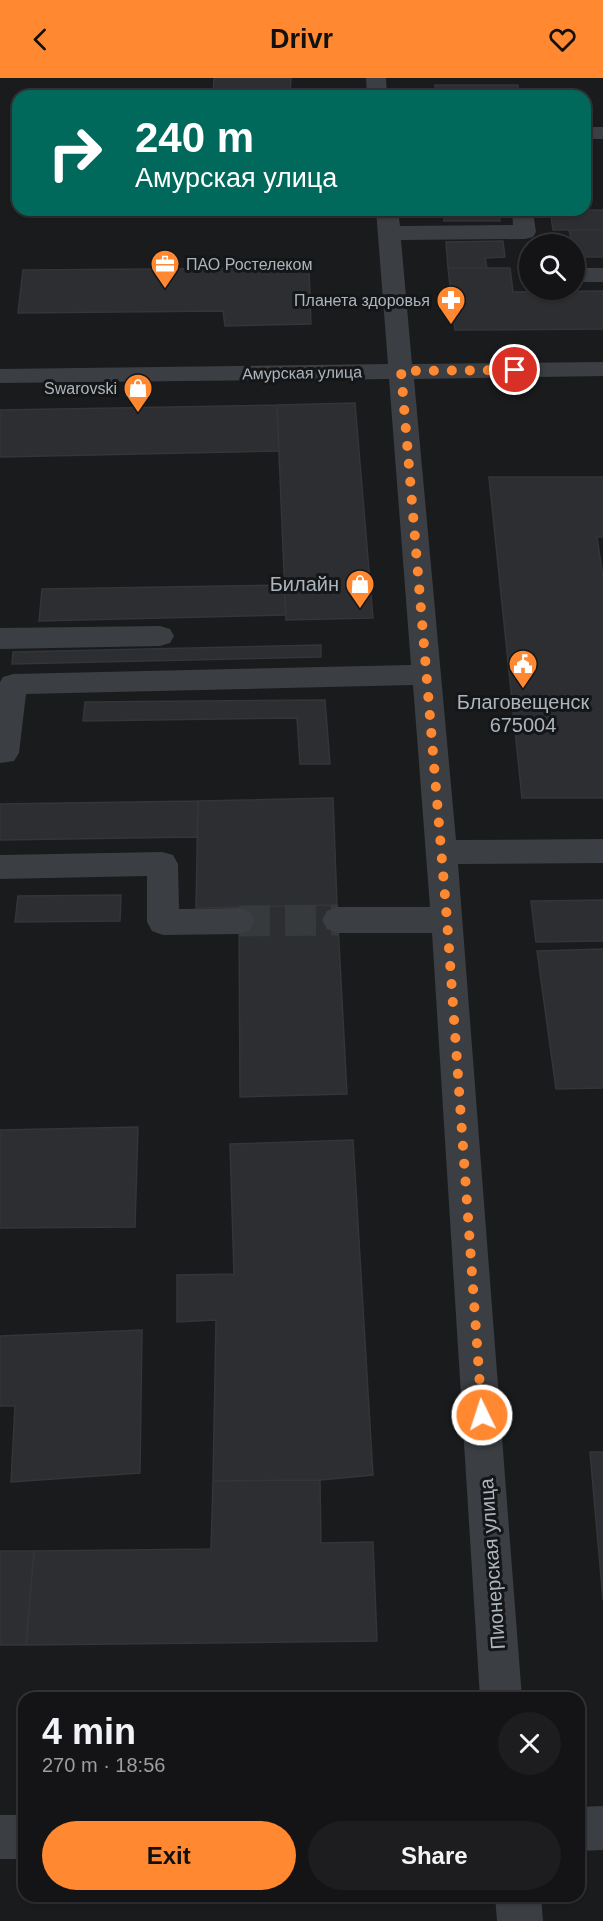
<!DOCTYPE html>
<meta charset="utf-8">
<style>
body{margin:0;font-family:Helvetica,sans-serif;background:#1d1d1f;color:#f1f3f6;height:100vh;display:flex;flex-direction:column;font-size:22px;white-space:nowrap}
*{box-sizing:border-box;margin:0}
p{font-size:20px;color:#9d9ea1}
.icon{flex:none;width:33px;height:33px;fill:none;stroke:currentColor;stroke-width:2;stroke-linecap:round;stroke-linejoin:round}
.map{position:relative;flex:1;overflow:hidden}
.side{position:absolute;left:18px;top:1614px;width:567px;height:210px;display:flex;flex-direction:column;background:#141416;border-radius:18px;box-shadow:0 2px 4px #0004,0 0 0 2px #333335}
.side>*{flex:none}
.guide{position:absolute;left:12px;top:12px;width:579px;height:126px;border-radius:18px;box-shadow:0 2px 4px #0004,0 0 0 2px #333335;background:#00695c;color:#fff;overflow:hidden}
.buttons{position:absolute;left:519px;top:156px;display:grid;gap:12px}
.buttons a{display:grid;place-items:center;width:66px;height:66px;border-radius:50%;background:#141416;box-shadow:0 2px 4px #0004,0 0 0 2px #333335;font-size:30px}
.pin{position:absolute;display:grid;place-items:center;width:51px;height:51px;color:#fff;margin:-26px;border:3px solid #fff;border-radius:50%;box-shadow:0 2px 6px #0007}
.me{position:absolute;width:66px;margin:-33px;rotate:356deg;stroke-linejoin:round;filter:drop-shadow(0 0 4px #0008)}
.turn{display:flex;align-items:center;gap:21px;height:126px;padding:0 24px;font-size:27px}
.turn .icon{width:78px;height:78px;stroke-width:2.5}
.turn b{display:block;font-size:42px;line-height:51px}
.round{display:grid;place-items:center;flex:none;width:63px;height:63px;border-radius:32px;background:#1d1d1f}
.head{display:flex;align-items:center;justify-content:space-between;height:102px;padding:0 24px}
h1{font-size:36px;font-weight:700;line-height:45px}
.action{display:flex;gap:12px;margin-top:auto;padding:12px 24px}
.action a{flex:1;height:69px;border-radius:36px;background:#ff8830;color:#111;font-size:24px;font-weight:700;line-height:69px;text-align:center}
.action a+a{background:#1d1d1f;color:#f1f3f6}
header{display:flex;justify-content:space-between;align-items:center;height:78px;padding:0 24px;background:#ff8830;color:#111;font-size:27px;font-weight:700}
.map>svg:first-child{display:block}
</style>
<header><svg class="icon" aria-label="back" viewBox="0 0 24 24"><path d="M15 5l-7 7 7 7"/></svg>Drivr<svg class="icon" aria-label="heart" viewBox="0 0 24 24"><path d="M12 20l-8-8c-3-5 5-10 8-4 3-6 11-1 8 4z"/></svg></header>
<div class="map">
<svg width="603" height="1843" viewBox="0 0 603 1843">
<rect width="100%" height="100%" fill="#1a1b1d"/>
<path fill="#2d2e31" stroke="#343539" stroke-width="1.5" d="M214,0H291L290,18H213Z
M435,7H518L519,18H435Z
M443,132H499L500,143H444Z
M550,132H603V152H553Z
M569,152H603V179H574V166H572Z
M503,163L505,179L485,180L487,190H448L446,164Z
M309,190L311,246L225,248L223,233L18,235L23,192Z
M448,190H510L513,214L603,213V251L455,252Z
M355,325L373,540L286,542L277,327Z
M277,327L279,373L0,379V332Z
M489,399H603V459H597L603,499V720H522Z
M284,507L286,537L39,543L42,511Z
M321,567V579L12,586L13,574Z
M325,622L330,686H300L297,640L83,643L85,624Z
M333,720L337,827L196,830L198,723Z
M198,723L197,759L0,762V726Z
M121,817L120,843L15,844L18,818Z
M603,822V863L536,864L531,823Z
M337,827L347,1016L240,1019L239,829Z
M603,871V1010L556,1011L537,873Z
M138,1049L135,1149L0,1150V1052Z
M353,1062L373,1397L320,1402L213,1403L216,1242L177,1244V1197L234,1196L230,1066Z
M142,1252L140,1395L11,1404L15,1328H0V1258Z
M590,1374H603V1522Z
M320,1402L321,1465L373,1464L377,1563L26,1567L34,1473L211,1471L213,1403Z
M0,1473H34L26,1567H0Z"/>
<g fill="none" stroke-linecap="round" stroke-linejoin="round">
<path stroke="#373a3d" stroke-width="31" stroke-dasharray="31 15" stroke-linecap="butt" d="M239,843L338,842"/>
<path fill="#3b3e42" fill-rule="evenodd" d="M366,0H386L387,18H367Z
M585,49H603V61H585Z
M376,132H398L400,148L513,147L512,132L533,134L536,154L533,159L525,161L401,162L412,286L603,284V298L414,301L456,762L603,761V785L458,786L522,1620H480L432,855H338L327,851L322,842L327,833L338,829H430L413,607L26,616L19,675L14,683L0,685V604L3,599L13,596L411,587L389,301L0,305V291L388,286Z
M574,190H603V204H574Z
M160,548L170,551L174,558L170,565L160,568L0,571V550Z
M162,774L173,777L178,786L179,831L239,830L250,834L255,843L250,852L239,856L163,857L152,853L147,844V798L0,801V777Z
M603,1728V1772L579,1773V1729Z
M0,1737H24V1781H0Z
M495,1818H541L543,1843H497Z"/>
</g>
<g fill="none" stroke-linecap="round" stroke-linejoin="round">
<path stroke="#ff8830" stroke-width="10" stroke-dasharray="0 18" d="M482,1337L447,842L401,293L515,292"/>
</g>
<defs>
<g id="office-pin" transform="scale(1.5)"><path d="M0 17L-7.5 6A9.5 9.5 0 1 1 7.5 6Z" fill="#ff8830" stroke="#151618"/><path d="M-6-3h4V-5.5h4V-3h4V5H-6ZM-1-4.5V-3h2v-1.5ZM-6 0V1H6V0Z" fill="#fff"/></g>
<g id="pharmacy-pin" transform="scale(1.5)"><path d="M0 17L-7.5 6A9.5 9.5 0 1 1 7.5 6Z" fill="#ff8830" stroke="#151618"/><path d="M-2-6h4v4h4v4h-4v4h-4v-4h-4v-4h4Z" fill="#fff"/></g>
<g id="shop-pin" transform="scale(1.5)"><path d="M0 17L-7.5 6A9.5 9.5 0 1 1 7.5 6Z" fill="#ff8830" stroke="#151618"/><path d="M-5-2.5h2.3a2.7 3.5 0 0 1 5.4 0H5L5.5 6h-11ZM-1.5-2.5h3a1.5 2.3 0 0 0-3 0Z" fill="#fff"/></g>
<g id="civic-pin" transform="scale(1.5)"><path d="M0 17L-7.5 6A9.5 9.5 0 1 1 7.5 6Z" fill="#ff8830" stroke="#151618"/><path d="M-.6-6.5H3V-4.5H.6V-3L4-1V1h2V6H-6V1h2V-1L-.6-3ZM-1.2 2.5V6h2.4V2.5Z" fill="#fff"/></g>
</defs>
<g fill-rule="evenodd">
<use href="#office-pin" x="165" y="186"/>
<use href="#pharmacy-pin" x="451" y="222"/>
<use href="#shop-pin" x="138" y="310"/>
<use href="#shop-pin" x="360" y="506"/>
<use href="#civic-pin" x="523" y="586"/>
</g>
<g text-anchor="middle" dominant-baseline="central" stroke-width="6" stroke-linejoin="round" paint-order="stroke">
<g font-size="16" fill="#acb5bd" stroke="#151618" text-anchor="end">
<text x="186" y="186" text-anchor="start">ПАО Ростелеком</text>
<text x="430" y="222">Планета здоровья</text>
<text x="117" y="310">Swarovski</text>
</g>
<g font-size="16" fill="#acb5bd" stroke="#151618">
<text transform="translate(302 295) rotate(-1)">Амурская улица</text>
</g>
<g font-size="20" fill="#acb5bd" stroke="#151618" text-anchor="end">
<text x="339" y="506">Билайн</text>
<text x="523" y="624" text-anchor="middle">Благовещенск<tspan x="523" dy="23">675004</tspan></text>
</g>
<g font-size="20" fill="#acb5bd" stroke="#151618">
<text transform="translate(492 1486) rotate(-94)">Пионерская улица</text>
</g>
</g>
</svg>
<div class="buttons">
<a><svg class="icon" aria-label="search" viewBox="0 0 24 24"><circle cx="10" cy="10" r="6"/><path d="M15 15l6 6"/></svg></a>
</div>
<div class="pin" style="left:515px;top:292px;background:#d93025"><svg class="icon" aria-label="arrive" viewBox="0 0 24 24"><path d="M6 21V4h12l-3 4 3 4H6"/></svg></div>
<svg class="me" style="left:482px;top:1337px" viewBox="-20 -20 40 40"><circle r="17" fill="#ff8830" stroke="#fff" stroke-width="3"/><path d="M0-11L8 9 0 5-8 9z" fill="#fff"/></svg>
<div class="guide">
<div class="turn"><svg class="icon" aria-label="right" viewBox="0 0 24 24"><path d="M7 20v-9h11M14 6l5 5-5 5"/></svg><div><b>240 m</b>Амурская улица</div></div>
</div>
<section class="side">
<div class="head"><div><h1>4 min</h1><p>270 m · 18:56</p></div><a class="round"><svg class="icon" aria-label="close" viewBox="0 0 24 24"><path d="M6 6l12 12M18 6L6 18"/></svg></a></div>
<div class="action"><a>Exit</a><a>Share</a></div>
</section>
</div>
